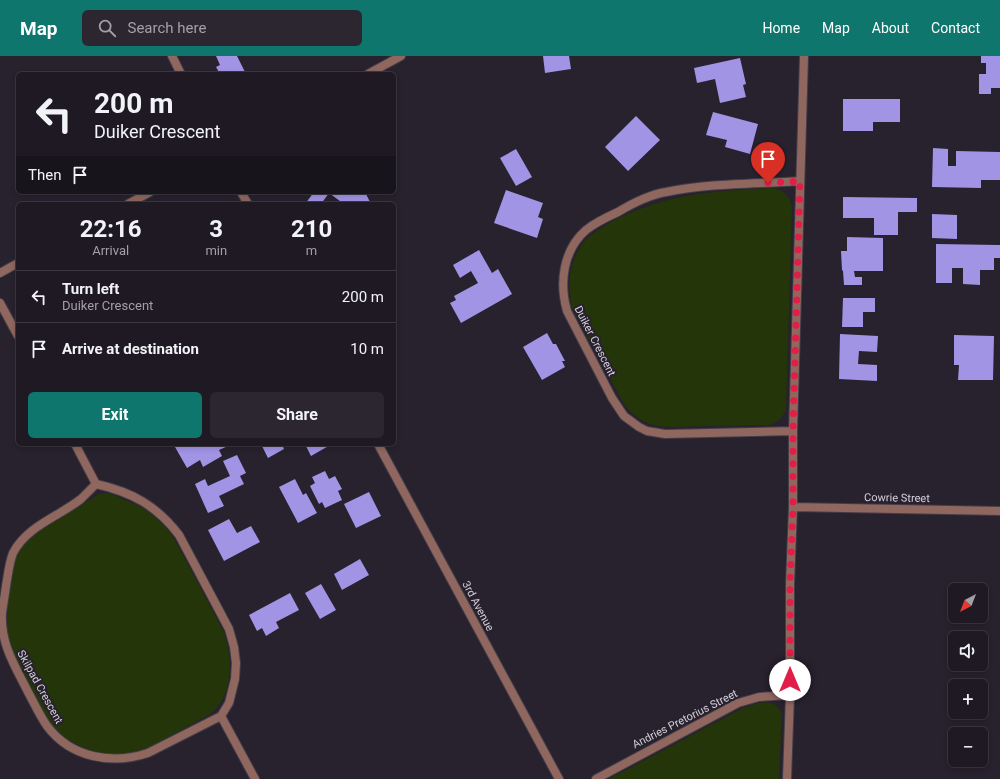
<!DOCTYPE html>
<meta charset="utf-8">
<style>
body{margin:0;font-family:Roboto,sans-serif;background:#2b262f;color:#f1f3f6;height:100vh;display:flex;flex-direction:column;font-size:15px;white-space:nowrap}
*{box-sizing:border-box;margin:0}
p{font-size:13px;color:#a1a0a5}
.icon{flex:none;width:22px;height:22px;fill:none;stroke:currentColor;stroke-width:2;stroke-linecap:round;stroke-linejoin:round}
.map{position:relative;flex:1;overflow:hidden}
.details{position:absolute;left:16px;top:146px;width:380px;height:244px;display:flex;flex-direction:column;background:#1e1922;border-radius:6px;box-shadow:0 2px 6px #0003,0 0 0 1px #3c3840}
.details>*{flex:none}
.guide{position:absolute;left:16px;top:16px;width:380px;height:122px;border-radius:6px;box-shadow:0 2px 6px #0003,0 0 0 1px #3c3840;background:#1e1922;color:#f1f3f6;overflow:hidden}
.needle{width:26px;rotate:222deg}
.tools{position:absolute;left:948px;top:527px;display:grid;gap:8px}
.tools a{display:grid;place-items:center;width:40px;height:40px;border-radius:6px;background:#1e1922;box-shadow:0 2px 6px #0003,0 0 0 1px #3c3840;font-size:20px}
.pin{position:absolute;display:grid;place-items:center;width:34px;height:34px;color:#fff;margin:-41px -17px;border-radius:50% 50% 50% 0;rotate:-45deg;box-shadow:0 0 4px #0007}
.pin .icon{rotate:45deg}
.me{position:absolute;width:44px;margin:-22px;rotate:0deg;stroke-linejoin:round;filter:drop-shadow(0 0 3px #0008)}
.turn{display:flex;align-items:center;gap:14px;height:84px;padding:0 12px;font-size:18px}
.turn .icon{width:52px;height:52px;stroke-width:2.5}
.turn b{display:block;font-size:28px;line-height:34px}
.then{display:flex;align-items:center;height:38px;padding:0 12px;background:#0003;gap:8px;font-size:15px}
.eta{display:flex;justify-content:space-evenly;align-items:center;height:68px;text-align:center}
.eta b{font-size:24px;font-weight:700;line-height:28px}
.button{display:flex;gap:8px;margin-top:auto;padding:8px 12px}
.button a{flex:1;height:46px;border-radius:6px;background:#0f766e;color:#fff;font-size:16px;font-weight:700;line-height:46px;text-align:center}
.button a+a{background:#2b262f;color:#f1f3f6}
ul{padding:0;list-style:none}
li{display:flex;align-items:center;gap:12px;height:52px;padding:0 12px;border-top:1px solid #3c3840}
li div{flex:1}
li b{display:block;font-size:15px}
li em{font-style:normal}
header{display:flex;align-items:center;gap:24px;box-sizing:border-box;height:56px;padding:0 20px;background:#0f766e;color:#fff}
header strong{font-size:19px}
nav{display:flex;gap:22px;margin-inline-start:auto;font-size:14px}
.search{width:280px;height:36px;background:#2b262f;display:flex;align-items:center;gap:10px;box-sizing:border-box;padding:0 14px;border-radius:6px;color:#a1a0a5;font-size:15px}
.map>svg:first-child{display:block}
</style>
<header>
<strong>Map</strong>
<div class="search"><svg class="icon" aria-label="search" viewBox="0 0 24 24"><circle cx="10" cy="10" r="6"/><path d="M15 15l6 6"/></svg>Search here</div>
<nav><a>Home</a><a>Map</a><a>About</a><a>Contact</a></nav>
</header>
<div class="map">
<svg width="1000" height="723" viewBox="0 0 1000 723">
<rect width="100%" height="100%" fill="#28212e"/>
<path fill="#243509" d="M769,132C782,132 790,139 792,151L786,354C782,362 778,366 770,369L666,371C649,370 636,363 625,350L573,255C567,234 568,209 581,190C599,164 657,145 687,140C714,135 742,134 769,132Z
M105,437L112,438L143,452L152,458L168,474L175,484L224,576C233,604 234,640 209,659L150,691L139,695L119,699L97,697L86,693L66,683L49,667L14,602L8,579L6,566L7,553L15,504L18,497L21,491L35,478L99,438Z
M758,647C769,646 777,646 782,658L779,723H609L743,652Z"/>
<path fill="#a194e5" d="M216,0H237L246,18H220L216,11L220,9Z
M543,0H569L571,13L545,17Z
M981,0H1000V32H991V38H979V18H986V7H981Z
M740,2L746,28L743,29L746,41L720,47L715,23L697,27L694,12Z
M843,43H900V66H873V75H843Z
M713,56L758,68L750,98L725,91L727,84L706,79Z
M636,60L660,84L628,115L605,91Z
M933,92L948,93V110H956V95L1000,96V124H981V132L932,131Z
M516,93L532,121L516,130L500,102Z
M506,134L543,147L538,161L543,163L537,182L494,167Z
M314,136H365L371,148H344L329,137L321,148H305Z
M843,141L917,142V156H898V179H874V162H843Z
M932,158L957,159V183L932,182Z
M847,181L883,182V215H854L855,221H862V229H844L843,215L842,214L841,195H847Z
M936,188L1000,189V202H994V214H980V229L963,228V212H952V227H936Z
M479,194L492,217L498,213L512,238L461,267L450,247L456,244L454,240L478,227L471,215L460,222L453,209Z
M843,242H875V256H863V271H842Z
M547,277L553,288H556L565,305H562L565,311L542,324L523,291Z
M840,278L878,280L877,296L859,295L858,308L877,309V325L839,323Z
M954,279L994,280L993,324H958L959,309H954Z
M180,388H227L228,390L219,394L222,400L203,411L200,404L187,412L175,391Z
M261,388H282L284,393L268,402Z
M305,388H332L311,400Z
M237,399L246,417L240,420L244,428L219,440L224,450L208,457L195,428L205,423L208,430L230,420L223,405Z
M325,415L329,423L335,420L342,433L338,435L342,444L325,452L322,446L319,448L310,430L315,427L312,421Z
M295,423L303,439L306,437L317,457L298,467L279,431Z
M369,436L381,460L356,472L344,448Z
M229,463L237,477L251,470L260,486L224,505L208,474Z
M360,503L369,519L342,534L334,518Z
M321,528L336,554L320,563L305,537Z
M290,537L299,554L276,566L279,572L266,580L262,572L257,575L249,559Z"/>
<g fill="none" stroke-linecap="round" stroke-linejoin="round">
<g stroke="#443d49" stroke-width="10">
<path id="minor" d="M172,0L181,18
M368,18L401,0
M241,136L248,148
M128,148L150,136
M0,217L18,207
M0,247L18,280
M793,375L665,378L647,375L639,371L624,360L612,342L567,255C559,227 563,194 586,174C596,166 607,161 618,156C633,147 648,139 666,136C709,127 756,128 800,125
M75,388L96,428
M378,388L559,723
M96,428C132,436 157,450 179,479L229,573L234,591L236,607L235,623L229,647L221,660L148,697C112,709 71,702 47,670C40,660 34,647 28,636C15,610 0,587 2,557C3,548 5,539 6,530C8,519 9,507 13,497C27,470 58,461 81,443C86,438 91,433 96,428Z
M793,451L1000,455
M221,660L255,723
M596,723L738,647L759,641L790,639
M787,723L790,639V528L793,451V375L804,0"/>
</g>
<use href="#minor" stroke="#8f675f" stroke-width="8"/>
</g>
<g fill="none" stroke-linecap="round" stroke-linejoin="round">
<path stroke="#e11d48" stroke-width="7" stroke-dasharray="0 12.6" d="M768,127L800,125L793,375V451L790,528V624"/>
</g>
<g text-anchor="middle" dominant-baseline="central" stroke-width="4" stroke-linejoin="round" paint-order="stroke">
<g font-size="11" fill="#d4d0d9" stroke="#28212e">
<text transform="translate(595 285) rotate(63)">Duiker Crescent</text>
<text transform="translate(897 442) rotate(1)">Cowrie Street</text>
<text transform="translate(478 550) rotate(62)">3rd Avenue</text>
<text transform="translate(40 631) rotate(61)">Skilpad Crescent</text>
<text transform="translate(685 663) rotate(-27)">Andries Pretorius Street</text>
</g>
</g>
</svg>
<div class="tools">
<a><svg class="needle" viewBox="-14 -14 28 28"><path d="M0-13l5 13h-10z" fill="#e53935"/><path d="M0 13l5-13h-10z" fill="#a1a0a5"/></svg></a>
<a><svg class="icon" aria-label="sound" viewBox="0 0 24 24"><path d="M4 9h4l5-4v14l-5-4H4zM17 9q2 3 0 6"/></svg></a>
<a>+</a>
<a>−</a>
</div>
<div class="pin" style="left:768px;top:127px;background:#d93025"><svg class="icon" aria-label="arrive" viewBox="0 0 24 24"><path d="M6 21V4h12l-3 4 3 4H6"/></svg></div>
<svg class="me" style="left:790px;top:624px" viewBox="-20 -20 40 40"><circle r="19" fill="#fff"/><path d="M0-13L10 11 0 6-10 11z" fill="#e11d48"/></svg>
<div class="guide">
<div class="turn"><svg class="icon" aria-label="left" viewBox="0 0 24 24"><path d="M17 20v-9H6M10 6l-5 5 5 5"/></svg><div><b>200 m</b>Duiker Crescent</div></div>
<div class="then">Then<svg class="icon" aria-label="arrive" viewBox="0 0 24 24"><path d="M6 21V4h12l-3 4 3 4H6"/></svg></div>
</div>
<section class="details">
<div class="eta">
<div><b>22:16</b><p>Arrival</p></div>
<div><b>3</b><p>min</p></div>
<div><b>210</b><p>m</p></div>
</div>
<ul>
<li><svg class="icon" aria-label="left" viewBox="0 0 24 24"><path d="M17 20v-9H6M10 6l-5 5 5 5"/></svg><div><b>Turn left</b><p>Duiker Crescent</p></div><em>200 m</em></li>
<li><svg class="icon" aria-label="arrive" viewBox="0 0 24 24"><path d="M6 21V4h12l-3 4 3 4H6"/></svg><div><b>Arrive at destination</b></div><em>10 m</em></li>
</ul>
<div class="button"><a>Exit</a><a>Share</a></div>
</section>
</div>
